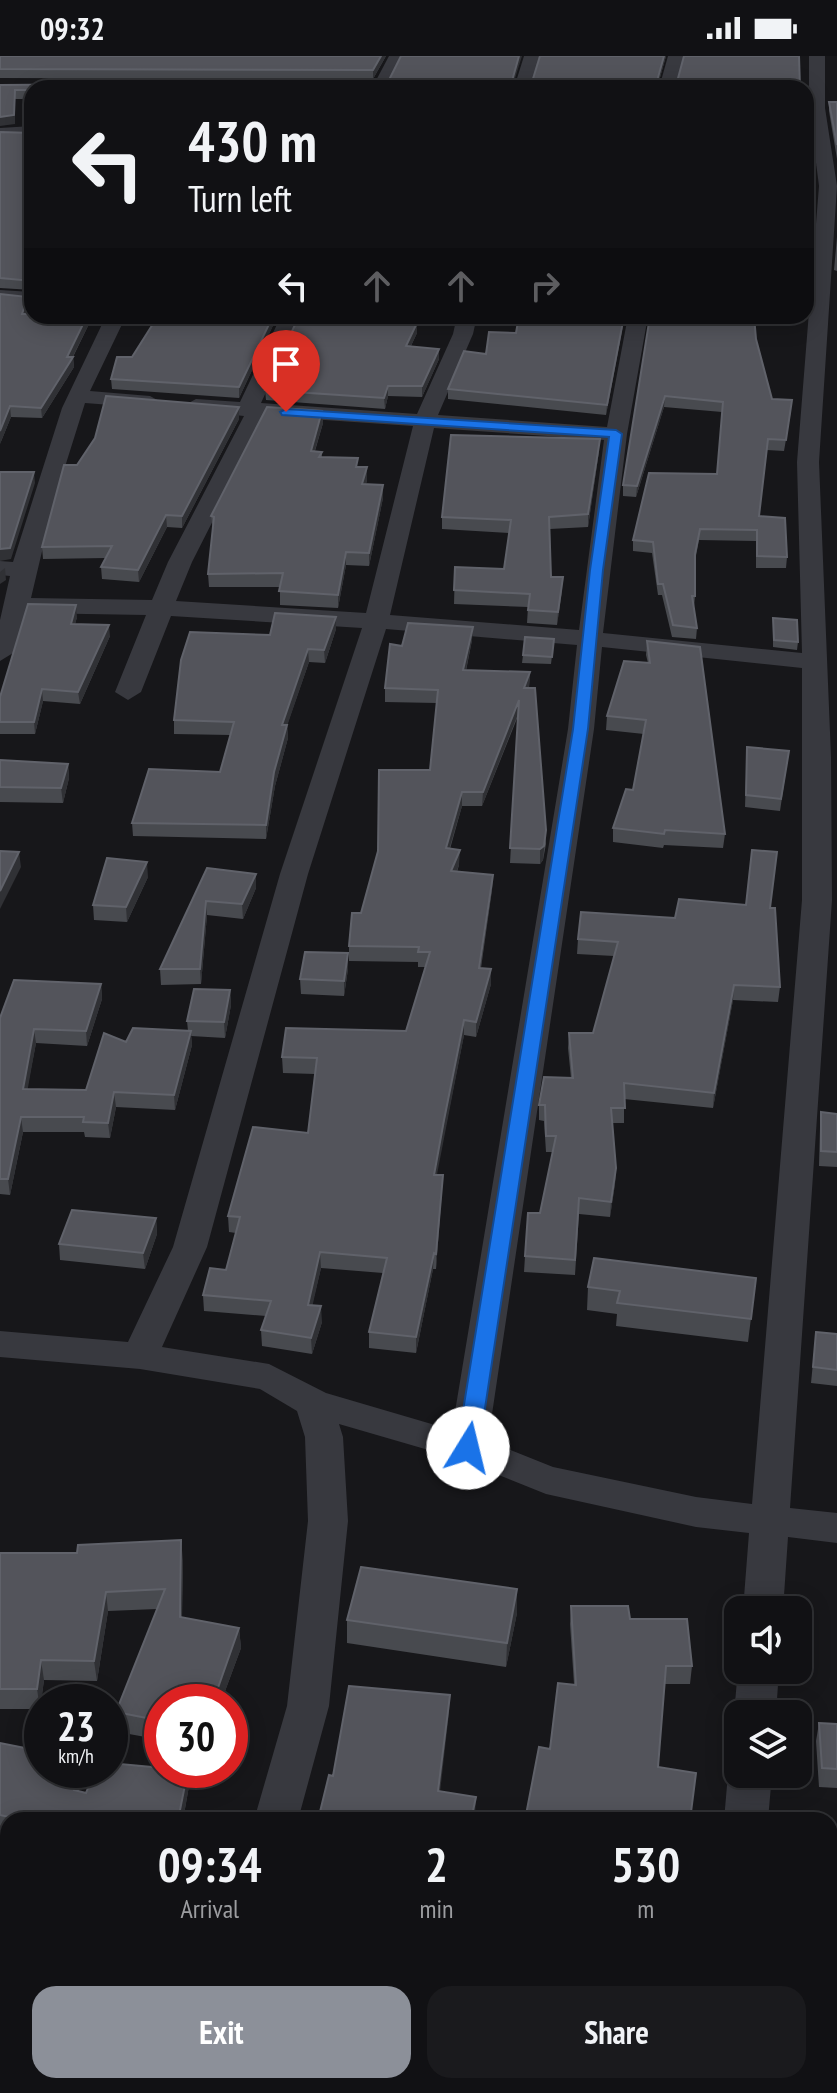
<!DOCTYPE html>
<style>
body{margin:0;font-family:"PT Sans Narrow",sans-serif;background:#1a1a1d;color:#f1f3f6;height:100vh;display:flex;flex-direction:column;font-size:30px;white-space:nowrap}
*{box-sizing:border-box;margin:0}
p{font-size:26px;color:#9c9da0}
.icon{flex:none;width:44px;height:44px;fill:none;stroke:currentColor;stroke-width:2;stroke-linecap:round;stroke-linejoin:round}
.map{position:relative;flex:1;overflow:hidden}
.panel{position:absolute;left:0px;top:1756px;width:838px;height:282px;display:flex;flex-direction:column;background:#111114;border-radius:24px 24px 0 0;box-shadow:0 4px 20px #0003,0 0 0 2px #303134}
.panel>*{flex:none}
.banner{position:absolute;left:24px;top:24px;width:790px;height:244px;border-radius:24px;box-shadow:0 4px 20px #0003,0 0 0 2px #303134;background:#111114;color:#f1f3f6;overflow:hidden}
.controls{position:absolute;left:724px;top:1540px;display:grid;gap:16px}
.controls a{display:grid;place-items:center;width:88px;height:88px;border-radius:16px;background:#111114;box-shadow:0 4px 20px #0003,0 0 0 2px #303134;font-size:40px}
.speed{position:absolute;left:24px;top:1628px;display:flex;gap:16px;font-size:40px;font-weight:700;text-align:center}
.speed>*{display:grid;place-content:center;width:104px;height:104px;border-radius:50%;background:#111114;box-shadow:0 4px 20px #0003,0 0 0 2px #303134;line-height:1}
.speed small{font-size:20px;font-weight:400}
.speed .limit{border:12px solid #d22;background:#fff;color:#111}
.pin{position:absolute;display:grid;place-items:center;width:68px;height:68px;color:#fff;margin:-82px -34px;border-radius:50% 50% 50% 0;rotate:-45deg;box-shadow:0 0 8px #0007}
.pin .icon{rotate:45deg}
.me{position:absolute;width:88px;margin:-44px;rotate:9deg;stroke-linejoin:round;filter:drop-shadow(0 0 6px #0008)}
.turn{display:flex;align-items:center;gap:28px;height:168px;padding:0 32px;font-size:36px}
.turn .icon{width:104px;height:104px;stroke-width:2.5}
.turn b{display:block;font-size:56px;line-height:68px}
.lanes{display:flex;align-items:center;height:76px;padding:0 32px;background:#0003;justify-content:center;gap:40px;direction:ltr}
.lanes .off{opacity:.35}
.eta{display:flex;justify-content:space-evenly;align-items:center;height:136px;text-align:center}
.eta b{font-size:48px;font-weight:600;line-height:56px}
.button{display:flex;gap:16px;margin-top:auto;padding:16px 32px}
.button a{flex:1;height:92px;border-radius:24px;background:#8c9099;color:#fff;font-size:32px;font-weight:600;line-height:92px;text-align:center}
.button a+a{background:#1a1a1d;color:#f1f3f6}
.status{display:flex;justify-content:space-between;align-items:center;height:56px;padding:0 40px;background:#111114;direction:ltr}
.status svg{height:22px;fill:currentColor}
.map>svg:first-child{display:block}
</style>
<div class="status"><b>09:32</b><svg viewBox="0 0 49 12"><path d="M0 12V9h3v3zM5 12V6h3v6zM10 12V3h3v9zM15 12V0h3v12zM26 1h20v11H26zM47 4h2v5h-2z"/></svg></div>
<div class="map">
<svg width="837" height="2037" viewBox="0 0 837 2037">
<rect width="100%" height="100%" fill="#17171a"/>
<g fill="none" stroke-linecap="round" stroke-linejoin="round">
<path fill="#38393f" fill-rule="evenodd" d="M389,0H405L388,32H372Z
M524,0H540L530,32H514Z
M668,0H684L675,32H659Z
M809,0H825V52L837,130L819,406L831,701L832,844L790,1452L837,1457V1487L788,1481L783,1554H743L749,1477L696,1471L546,1438L456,1402L339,1368L343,1381L348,1465L329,1650L298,1764H254L287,1650L308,1465L305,1381L297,1355L260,1333L140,1313L0,1301V1275L128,1286L173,1191L280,818L362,572L171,560L141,636L128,644L115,636L146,559L27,557L13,597L0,605V564L10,520L0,519V505L13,506L62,352L106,260H126L90,335L150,340L161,346L150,352L85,347L53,449L31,542L152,544L168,506L244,360L196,355L185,349L196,343L240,346L281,260H301L261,347L417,358L453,278L457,260H477L473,278L438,359L607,371L628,260H648L627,378L603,577L802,597L797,406L819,130L809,52ZM266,360L413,370L366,557L176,545L192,506ZM434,372L604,384L579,574L390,559ZM386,573L577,589L568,673L452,1374L326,1337L269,1308L162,1291L207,1191L308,818ZM602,591L802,612V844L752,1448L696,1441L553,1411L488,1385L594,673Z
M32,70V80L0,82V72Z
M0,234L32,236V248L0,246Z
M738,1613L779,1614L776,1658H738V1666L734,1658Z
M738,1704V1718H772L768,1764H724L728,1718Z
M178,2030H226L224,2037H176Z
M701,2030H749L748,2037H700Z"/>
</g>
<path fill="#484a4f" d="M0,0H386L373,23L0,22Z
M666,0L659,25L32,32V43H15V68L0,29L532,26Z
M806,45L815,109L814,118H806Z
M829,46H837V103L829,55Z
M0,76L32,77V234L0,232Z
M837,181V215L834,214Z
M28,241L29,251L27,258L88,270L73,301L74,311L42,362L11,361L0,388Z
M128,260H277V261L239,342L112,333L111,323L132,301L154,266L128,263Z
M299,260H373L372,264L417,277L411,290L439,303L422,341L388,340L385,353L266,344L265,334Z
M650,260L756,283L772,343L791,355L784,395L767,394L759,460L787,501L786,512H756V485L699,484L695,505V540L694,551L697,572L696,583L672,581L662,539H658L652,497L633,495V484L717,418L722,356L664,351L636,441L623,440V429Z
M624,264L606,359L448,343V333L486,298L516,277Z
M322,355L323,367L315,395L322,396V401L359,411L367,424L366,428L383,429V442L369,510L346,509L338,552L280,549V531H209L208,518L213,473L211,460Z
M239,363L182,472L167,471L139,526L102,523L101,511L106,502L43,503L42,491L77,409Z
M599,395L588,471L550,473L551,521L562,534L557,569L527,567L528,551L454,548L455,511L504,513L509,477L442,473V461Z
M77,561L75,568L110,580L80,648L43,645L35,678H0V641Z
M773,562L798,586L797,594L773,591Z
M336,573L325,607L309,606L287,669L288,682L275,730L266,783L133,780L132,767L220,716L230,679L174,678V664L270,579Z
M554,583L551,608L522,607L523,599Z
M472,584L466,615L530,616L529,632L546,788L543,804L540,808L510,807L518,660L482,750H462L450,793L459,809L457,816L493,819L492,834L481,912L491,928L476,981L464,979L436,1119H443L436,1213H433L416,1297L369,1292V1276L383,1217L321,1212L312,1249L322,1266L312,1298L262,1290L261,1274L266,1260L204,1255L203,1239L226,1214L236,1177L229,1176L228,1160L308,1077L315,1018L283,1017L282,1001L406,975L426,911H418V906L349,905V890L361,857L430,714L437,647L385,646V632L402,590Z
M647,585L725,778L723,792L664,789L663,792L613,786V772L633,734L644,678L606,674L607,660L648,607L646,599Z
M747,691L789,695L780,755L745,751Z
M0,704L68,708L69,722L63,747L0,746Z
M207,812L256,832L243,863L207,859L201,928L161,929L160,913Z
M148,821L127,866L94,864L93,849Z
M770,852L780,931L778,946L733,944L713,1052L624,1043V1067H612L616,1112L615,1128L610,1161L579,1158L575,1219L524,1216L525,1200L540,1157L553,1096H546L544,1065L539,1064V1049L571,1022L568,992L569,977H593L614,900L577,898L578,883L675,862Z
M348,897V913L344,940L301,938L300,923Z
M101,928L102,943L87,990L36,987L27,1033L86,1034L126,986L188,975L187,965L230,934L231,949L225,982L191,980L192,989L175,1054L116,1051L110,1082L85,1081L84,1076H23L10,1139L0,1138V962Z
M821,1056L837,1058V1111L819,1110L820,1071Z
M156,1162L157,1178L145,1213L60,1204L59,1188Z
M756,1222L748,1286L616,1270L617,1258L587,1254L588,1231Z
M816,1276L837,1278V1330L811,1327Z
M0,1497L183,1504L182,1562L239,1572L241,1592L221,1646H162V1684L118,1676L116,1656L157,1553L108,1555L97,1625L44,1624L40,1653H0Z
M517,1533V1557L506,1611L347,1587V1564Z
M571,1550L630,1563L692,1610L690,1628H665L550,1693L574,1628L570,1568Z
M819,1667L837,1668V1732L819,1731L816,1685Z
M0,1687L81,1720L79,1735L86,1737L189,1730L183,1764H8V1777L0,1775Z
M830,1786L837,1787V1859L830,1858Z
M830,1948L837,1949V2034L806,2030H830Z
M487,2030H596V2037H515Z"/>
<path fill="#303135" d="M381,0H386L373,23V14Z
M519,0H522L512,32V25Z
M664,0H666L657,32V25Z
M15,34V68L0,70V61Z
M28,241L29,251L23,268L22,258Z
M87,260L88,270L70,306L73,301L74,311L42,362L41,352Z
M273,260H277V261L239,342V331Z
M624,260V264L606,359L607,349Z
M417,267V277L406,300V290Z
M439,293V303L422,341V330Z
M388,330V340L385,353L384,342Z
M665,340L664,351L636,441L637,430Z
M10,350L11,361L0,388V375Z
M239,351V363L182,472V460Z
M322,355L323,367L311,407V395Z
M600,383L599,395L588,471V458Z
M367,411V424L362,441V428Z
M34,416L35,427L11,503L0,505V493Z
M383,429V442L369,510V497Z
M166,459L167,471L139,526L138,514Z
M346,496V509L338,552V539Z
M5,512L6,524L0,528V516Z
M563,521L562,534L557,569L558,556Z
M76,549L77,561L72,580L71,568Z
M336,561V573L325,607L324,594Z
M109,569L110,580L80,648L78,636Z
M473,571L472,584L463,628V614Z
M308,593L309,606L283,682L282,669Z
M530,616L529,630L523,646L524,632Z
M42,633L43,645L35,678L34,666Z
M519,644L518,658L482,750L483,736Z
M287,669L288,682L275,730L266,783V769L274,716Z
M68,708L69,722L63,747L61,732Z
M462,736V750L445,807L446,792Z
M546,774L543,804L540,808V793Z
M460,794L459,809L451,830V815Z
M19,796L21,811L0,853V835Z
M147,806L148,821L127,866L126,851Z
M256,818V832L243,863L242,848Z
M493,819L492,834L478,927L479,912Z
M206,845L207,859L201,928L200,913Z
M348,897V913L344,940V925Z
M491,913V928L476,981V966Z
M101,928L102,943L87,990L86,975Z
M734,929L733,944L713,1052L714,1037Z
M230,934L231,949L225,982L224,966Z
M464,964V979L434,1134V1119Z
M34,973L36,987L25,1048L23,1033Z
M191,975L192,989L175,1054L174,1039Z
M114,1036L116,1051L110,1082L108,1067Z
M21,1061L23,1076L10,1139L8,1123Z
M616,1112L615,1128L610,1161L611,1146Z
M443,1119L442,1135L436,1213V1198Z
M156,1162L157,1178L145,1213L143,1197Z
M320,1196L321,1212L309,1265L308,1249Z
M434,1197L433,1213L416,1297V1281Z
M321,1250L322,1266L312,1298L311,1282Z
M181,1484L183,1504L181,1581L180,1561Z
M517,1533V1557L506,1611L507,1587Z
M106,1536L108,1555L97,1625L94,1605Z
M239,1572L241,1592L221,1646H213Z
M41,1604L44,1624L40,1653L37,1633Z
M450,1639L449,1657L438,1754V1735Z
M77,1714H80L81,1720L76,1750L74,1734Z
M188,1714L189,1730L183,1764H178Z
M476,1741L475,1760L474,1764H471Z
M121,2030H129L127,2037H119Z
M294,2030H299L297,2037H292Z"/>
<path fill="#53545b" stroke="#60626a" stroke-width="2" d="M0,0H381L373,14L0,13Z
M401,0H519L512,25L532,26L540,0H664L657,25L677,26L684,0H799L800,32H32V34H15L14,59L0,61V29L388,26Z
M806,45H807L815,109H806Z
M829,46H837V89Z
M0,76L32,77V225L0,222Z
M0,238L28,241L22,258H32V260H87L67,301H73L41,352L10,350L0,375Z
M158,260H273L239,331L111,323L117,301H132Z
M299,260H371L370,264L417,267L406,290L439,293L422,330H388L384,342L265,334Z
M519,260H624L607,349L448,333L464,295L486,298L489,276L516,277Z
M650,260H754L756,283L772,343L792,344L786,384L768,383L759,460L785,462L787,501L757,500V474L700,473L695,498V540H692L697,572L673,569L663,528H658L653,486L633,484L649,417L717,418L723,346L665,340L637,430L623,429Z
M106,340L239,351L182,460L166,459L138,514L101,511L112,490L42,491L64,409H77L95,382Z
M267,351L322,355L311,395L322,396L319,401L358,402L356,411H367L362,428L383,429L369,497L346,496L338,539L279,535L283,517L208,518L214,461L211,460Z
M451,379L600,383L588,458L549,461L551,521H563L558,556L528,554L530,538L454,534L455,511L504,513L511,464L442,461Z
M0,416H34L10,492L0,493Z
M28,548L76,549L71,568L109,569L78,636L42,633L34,666H0V641Z
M275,557L336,561L324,594L308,593L282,669H287L274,716L266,769L132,767L149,713L220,716L234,666L174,664L181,604L190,576L270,579Z
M773,562L797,564L798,586L774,584Z
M408,567L473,571L463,614L530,616L524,632H535L546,774L544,790L540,793L510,792L519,644L483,736H462L446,792L460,794L451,815L493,819L479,912L491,913L476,966L464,964L444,1064L434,1119H443L436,1198L434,1197L416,1281L369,1276L387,1202L320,1196L308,1249L321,1250L311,1282L261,1274L271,1245L203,1239L210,1212L226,1214L240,1161L228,1160L253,1071L308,1077L317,1002L282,1001L286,972L406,975L430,896H418L419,891L349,890L352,857H361L378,795L379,714H430L438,634L385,632L390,588L402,590Z
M525,581L554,583L552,601L523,599Z
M647,585L700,591L725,778L665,774L664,778L613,772L626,733L633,734L646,664L607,660L624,605L650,607Z
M747,691L789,695L781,743L746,739Z
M0,704L68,708L61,732L0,731Z
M752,794L777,796L770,852H775L780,931L734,929L714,1037L624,1027L625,1052H611L616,1112L611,1146L579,1142L575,1204L525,1200L528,1157H540L556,1080H546L545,1049H539L544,1021L573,1022L569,977H593L618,886L578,883L581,856L675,862L679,843L746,849Z
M0,795L19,796L0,835Z
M107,802L147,806L126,851L93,849Z
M207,812L256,818L242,848L206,845L200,913H160Z
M305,896L348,897L344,925L300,923Z
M14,924L101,928L86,975L34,973L23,1033L86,1034L104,977L126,986L133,972L191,975L174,1039L114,1036L108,1067L83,1066L84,1061H21L8,1123H0V962Z
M194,933L230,934L224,966L187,965Z
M821,1056L837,1058V1096L821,1095Z
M72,1154L156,1162L143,1197L59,1188Z
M594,1202L756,1222L751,1263L617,1247L620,1235L588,1231Z
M816,1276L837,1278V1314L813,1311Z
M181,1484L180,1561L239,1572L213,1646H162V1665L116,1656L165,1533L106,1536L94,1605L41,1604L37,1633H0V1497H77L78,1489Z
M361,1511L517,1533L507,1587L347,1564Z
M571,1550H628L630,1563H687L692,1610H666L658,1711L696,1717L690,1764H525L539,1691L550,1693L558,1627L576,1629Z
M349,1630L450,1639L438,1735L476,1741L471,1764H318L329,1719L333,1720Z
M819,1667L837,1668V1713L822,1712Z
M42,1673V1714H77L74,1734L86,1737L95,1714H110V1707L162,1712V1714H188L178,1764H22L0,1759V1687L35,1694Z
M830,1786L837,1787V1840L830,1839Z
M830,1948L837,1949V2014L830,2013Z
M0,1978L8,1979V2030H121L119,2037H0Z
M231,2030H294L292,2037H229Z
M400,2030H466L465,2037H421L400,2034Z
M529,2030H596V2036H591V2037H529Z"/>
<path fill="#1a73e8" stroke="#114b97" stroke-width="2" d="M286,353L616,374L622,378L603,514L588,673L479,1392L468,1400L457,1392L573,673L590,514L609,381L282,359L280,356Z"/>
</svg>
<div class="controls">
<a><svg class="icon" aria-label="sound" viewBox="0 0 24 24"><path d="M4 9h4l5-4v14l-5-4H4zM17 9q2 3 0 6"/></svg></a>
<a><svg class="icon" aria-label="layers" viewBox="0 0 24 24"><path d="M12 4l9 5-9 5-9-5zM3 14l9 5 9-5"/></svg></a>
</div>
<div class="speed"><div>23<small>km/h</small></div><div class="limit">30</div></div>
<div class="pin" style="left:286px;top:356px;background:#d93025"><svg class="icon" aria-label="arrive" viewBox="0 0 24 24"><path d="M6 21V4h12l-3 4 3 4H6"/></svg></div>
<svg class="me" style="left:468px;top:1392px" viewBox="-20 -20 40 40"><circle r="19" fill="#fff"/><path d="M0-13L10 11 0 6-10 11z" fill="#1a73e8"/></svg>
<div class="banner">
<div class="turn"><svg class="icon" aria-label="left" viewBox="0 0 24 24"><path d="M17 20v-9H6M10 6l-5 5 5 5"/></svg><div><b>430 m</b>Turn left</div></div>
<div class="lanes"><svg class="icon" aria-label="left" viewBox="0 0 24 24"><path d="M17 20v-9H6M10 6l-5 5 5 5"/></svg><svg class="icon off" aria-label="ahead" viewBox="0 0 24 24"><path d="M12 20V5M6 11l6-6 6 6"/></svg><svg class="icon off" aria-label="ahead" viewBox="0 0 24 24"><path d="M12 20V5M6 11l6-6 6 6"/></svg><svg class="icon off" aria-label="right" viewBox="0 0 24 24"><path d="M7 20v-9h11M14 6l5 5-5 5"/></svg></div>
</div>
<section class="panel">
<div class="eta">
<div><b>09:34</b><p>Arrival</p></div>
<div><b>2</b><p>min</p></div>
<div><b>530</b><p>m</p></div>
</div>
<div class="button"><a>Exit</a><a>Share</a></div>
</section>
</div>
